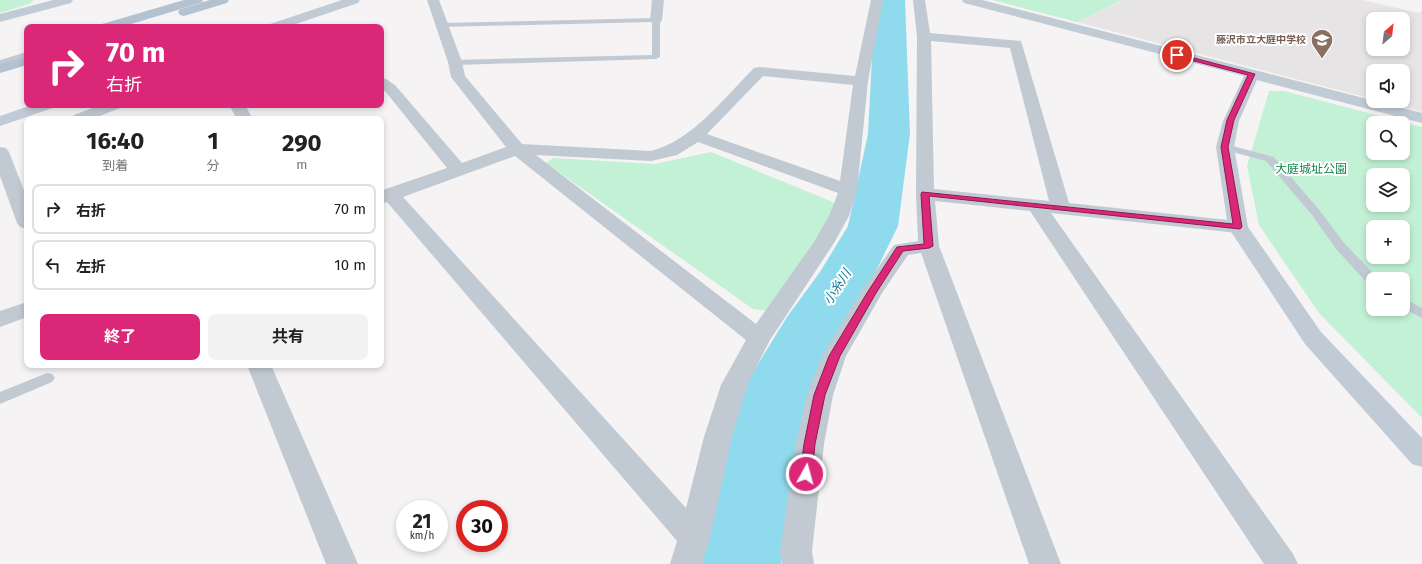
<!DOCTYPE html>
<html lang="ja">
<meta charset="utf-8">
<style>
body{margin:0;font-family:"Fira Sans","Noto Sans JP",sans-serif;background:#f2f2f2;color:#222;height:100vh;display:flex;flex-direction:column;font-size:15px;white-space:nowrap}
*{box-sizing:border-box;margin:0}
p{font-size:13px;color:#767676}
.icon{flex:none;width:22px;height:22px;fill:none;stroke:currentColor;stroke-width:2;stroke-linecap:round;stroke-linejoin:round}
.map{position:relative;flex:1;overflow:hidden}
.side{position:absolute;left:24px;top:116px;width:360px;height:252px;display:flex;flex-direction:column;background:#fff;border-radius:8px;box-shadow:0 2px 6px #0003}
.side>*{flex:none}
.top-card{position:absolute;left:24px;top:24px;width:360px;height:84px;border-radius:8px;box-shadow:0 2px 6px #0003;background:#db2777;color:#fff;overflow:hidden}
.needle{width:26px;rotate:28deg}
.tools{position:absolute;left:1366px;top:12px;display:grid;gap:8px}
.tools a{display:grid;place-items:center;width:44px;height:44px;border-radius:8px;background:#fff;box-shadow:0 2px 6px #0003;font-size:20px}
.speed{position:absolute;left:396px;top:500px;display:flex;gap:8px;font-size:20px;font-weight:700;text-align:center}
.speed>*{display:grid;place-content:center;width:52px;height:52px;border-radius:50%;background:#fff;box-shadow:0 2px 6px #0003;line-height:1}
.speed small{font-size:10px;font-weight:400}
.speed .limit{border:6px solid #d22;background:#fff;color:#111}
.pin{position:absolute;display:grid;place-items:center;width:34px;height:34px;color:#fff;margin:-17px;border:2px solid #fff;border-radius:50%;box-shadow:0 1px 4px #0007}
.me{position:absolute;width:44px;margin:-22px;rotate:7deg;stroke-linejoin:round;filter:drop-shadow(0 0 3px #0008)}
.turn{display:flex;align-items:center;gap:14px;height:84px;padding:0 16px;font-size:18px}
.turn .icon{width:52px;height:52px;stroke-width:2.5}
.turn b{display:block;font-size:28px;line-height:34px}
.eta{display:flex;justify-content:space-evenly;align-items:center;height:68px;text-align:center}
.eta b{font-size:24px;font-weight:700;line-height:28px}
.button{display:flex;gap:8px;margin-top:auto;padding:8px 16px}
.button a{flex:1;height:46px;border-radius:8px;background:#db2777;color:#fff;font-size:16px;font-weight:700;line-height:46px;text-align:center}
.button a+a{background:#f2f2f2;color:#222}
ul{padding:0;list-style:none}
li{display:flex;align-items:center;gap:12px;height:50px;margin:0 8px 6px;padding:0 8px;border:2px solid #e0e0e0;border-radius:8px}
li div{flex:1}
li b{display:block;font-size:15px}
li em{font-style:normal}
.map>svg:first-child{display:block}
</style>
<div class="map">
<svg width="1422" height="564" viewBox="0 0 1422 564">
<rect width="100%" height="100%" fill="#f5f3f3"/>
<path fill="#e6e4e5" fill-rule="evenodd" d="M1123,0H1362L1419,13L1422,11V112L1380,101H1403V71H1373V99L1077,22ZM1373,19H1403V49H1373Z"/>
<path fill="#c3f1d5" fill-rule="evenodd" d="M0,0H34L29,4L0,13Z
M992,0H1122L1077,22Z
M1269,91H1284L1422,127V418L1319,313L1259,225L1247,166ZM1373,123H1403V153H1373ZM1373,175H1403V205H1373ZM1373,227H1403V257H1373ZM1373,279H1403V309H1373Z
M711,152L833,202L836,209L770,311L753,309L546,163L553,158L655,164Z"/>
<g fill="none" stroke-linecap="round" stroke-linejoin="round">
<path fill="#90daee" fill-rule="evenodd" d="M875,0H905L910,134L898,226L873,277L837,333L814,377L804,414L781,564H699L736,414L750,377L787,317L820,272L848,226L868,134Z"/>
<path fill="#c1cad2" fill-rule="evenodd" d="M656,18L660,20V57L656,59L455,65L452,64L451,62L452,60L652,55V22L441,27L437,25L441,23Z
M1225,144L1274,157L1320,211L1344,243L1378,278L1373,279V285L1368,284L1336,249L1312,215L1266,161L1221,149L1220,147L1221,145Z
M1403,298L1422,308V318L1403,308Z
M47,373L52,374L55,378L52,382L0,404V392Z"/>
<path fill="#c1cad2" fill-rule="evenodd" d="M427,0H439L462,62L465,76L522,144L651,151C692,141 724,98 754,68L759,67L855,76L871,0H883L868,81L857,190L849,216L834,243L770,340L747,385L732,437L710,538L702,564H670L677,541L387,202L381,204V192L383,190L447,168L385,91L381,89V78L386,79L395,85L462,163L506,147L451,77L448,62ZM763,76L853,85L840,181L707,134ZM698,142L838,193L829,216L814,242L756,324L536,155L651,161L677,155ZM515,156L746,340L721,385L704,437L686,508L403,197Z
M652,0H664L662,20L660,23H652L650,20Z
M913,0H925L930,33L1021,41L1069,203L1238,221L1245,223L1248,227L1245,231L1238,233L1051,213L1293,554L1298,564H1264L1030,211L935,201L939,246L1061,564H1029L921,253L908,255L882,293L846,356L833,395L824,444L812,551L814,564H782L780,551L796,444L807,395L822,356L860,293L894,245L918,241L916,194L917,36ZM931,41L1010,48L1049,201L934,189Z
M27,52V61L0,69V60Z
M100,105H122L120,108L92,119L72,118L74,115Z
M229,105H245L253,119H237Z
M0,147L6,148L9,152L27,198V229L20,227L17,223L0,176Z
M27,302V317L0,327V311Z
M247,365H271L358,564H326Z"/>
<path fill="#c1cbd6" fill-rule="evenodd" d="M53,0H73L71,3L0,22V14Z
M342,0H360L358,3L287,27H269L270,24Z
M962,0H982L1422,113V123L1257,80L1239,121L1234,147L1248,227L1321,332L1422,438V467L1412,464L1305,344L1228,227L1216,147L1223,121L1244,76L964,3Z
M32,105H55L53,108L0,126V116Z"/>
<path fill="#b3c2d1" fill-rule="evenodd" d="M184,0H203L201,3L121,27H101L102,24Z
M210,0H229L227,3L184,16L180,15L178,12L180,9Z
M27,57V65L0,73V64Z"/>
</g>
<path fill="#db2777" stroke="#8e194d" d="M1175,53L1255,74L1234,120L1228,147L1242,227L1240,229L929,196L933,246L929,248L903,251L876,293L840,356L825,395L815,444L812,474L810,478L806,479L801,478L800,474L804,444L814,395L829,356L867,293L897,247L924,244L921,194L922,192L1233,224L1221,147L1227,120L1248,75L1175,56Z"/>
<defs>
<g id="school-pin" transform="scale(1.15)"><path d="M0 17L-7.5 6A9.5 9.5 0 1 1 7.5 6Z" fill="#8d6e63" stroke="#fff"/><path d="M0-5L7-2L0 1L-7-2ZM-4 1L0 2.5L4 1V4Q0 6-4 4Z" fill="#fff"/></g>
</defs>
<g fill-rule="evenodd">
<use href="#school-pin" x="1322" y="40"/>
</g>
<g text-anchor="middle" dominant-baseline="central" stroke-width="4" stroke-linejoin="round" paint-order="stroke">
<g font-size="10" font-weight="bold" fill="#785e54" stroke="#fff" text-anchor="end">
<text x="1306" y="40">藤沢市立大庭中学校</text>
</g>
<g font-size="12" fill="#17864f" stroke="#fff">
<text x="1311" y="169">大庭城址公園</text>
</g>
<g font-size="13" font-style="italic" fill="#0c7c9b" stroke="#fff">
<text transform="translate(837 287) rotate(-57)">小糸川</text>
</g>
</g>
</svg>
<div class="tools">
<a><svg class="needle" viewBox="-14 -14 28 28"><path d="M0-13l5 13h-10z" fill="#e53935"/><path d="M0 13l5-13h-10z" fill="#767676"/></svg></a>
<a><svg class="icon" aria-label="sound" viewBox="0 0 24 24"><path d="M4 9h4l5-4v14l-5-4H4zM17 9q2 3 0 6"/></svg></a>
<a><svg class="icon" aria-label="search" viewBox="0 0 24 24"><circle cx="10" cy="10" r="6"/><path d="M15 15l6 6"/></svg></a>
<a><svg class="icon" aria-label="layers" viewBox="0 0 24 24"><path d="M12 4l9 5-9 5-9-5zM3 14l9 5 9-5"/></svg></a>
<a>+</a>
<a>−</a>
</div>
<div class="speed"><div>21<small>km/h</small></div><div class="limit">30</div></div>
<div class="pin" style="left:1177px;top:55px;background:#d93025"><svg class="icon" aria-label="arrive" viewBox="0 0 24 24"><path d="M6 21V4h12l-3 4 3 4H6"/></svg></div>
<svg class="me" style="left:806px;top:474px" viewBox="-20 -20 40 40"><circle r="17" fill="#db2777" stroke="#fff" stroke-width="3"/><path d="M0-11L8 9 0 5-8 9z" fill="#fff"/></svg>
<div class="top-card">
<div class="turn"><svg class="icon" aria-label="right" viewBox="0 0 24 24"><path d="M7 20v-9h11M14 6l5 5-5 5"/></svg><div><b>70 m</b>右折</div></div>
</div>
<section class="side">
<div class="eta">
<div><b>16:40</b><p>到着</p></div>
<div><b>1</b><p>分</p></div>
<div><b>290</b><p>m</p></div>
</div>
<ul>
<li><svg class="icon" aria-label="right" viewBox="0 0 24 24"><path d="M7 20v-9h11M14 6l5 5-5 5"/></svg><div><b>右折</b></div><em>70 m</em></li>
<li><svg class="icon" aria-label="left" viewBox="0 0 24 24"><path d="M17 20v-9H6M10 6l-5 5 5 5"/></svg><div><b>左折</b></div><em>10 m</em></li>
</ul>
<div class="button"><a>終了</a><a>共有</a></div>
</section>
</div>
